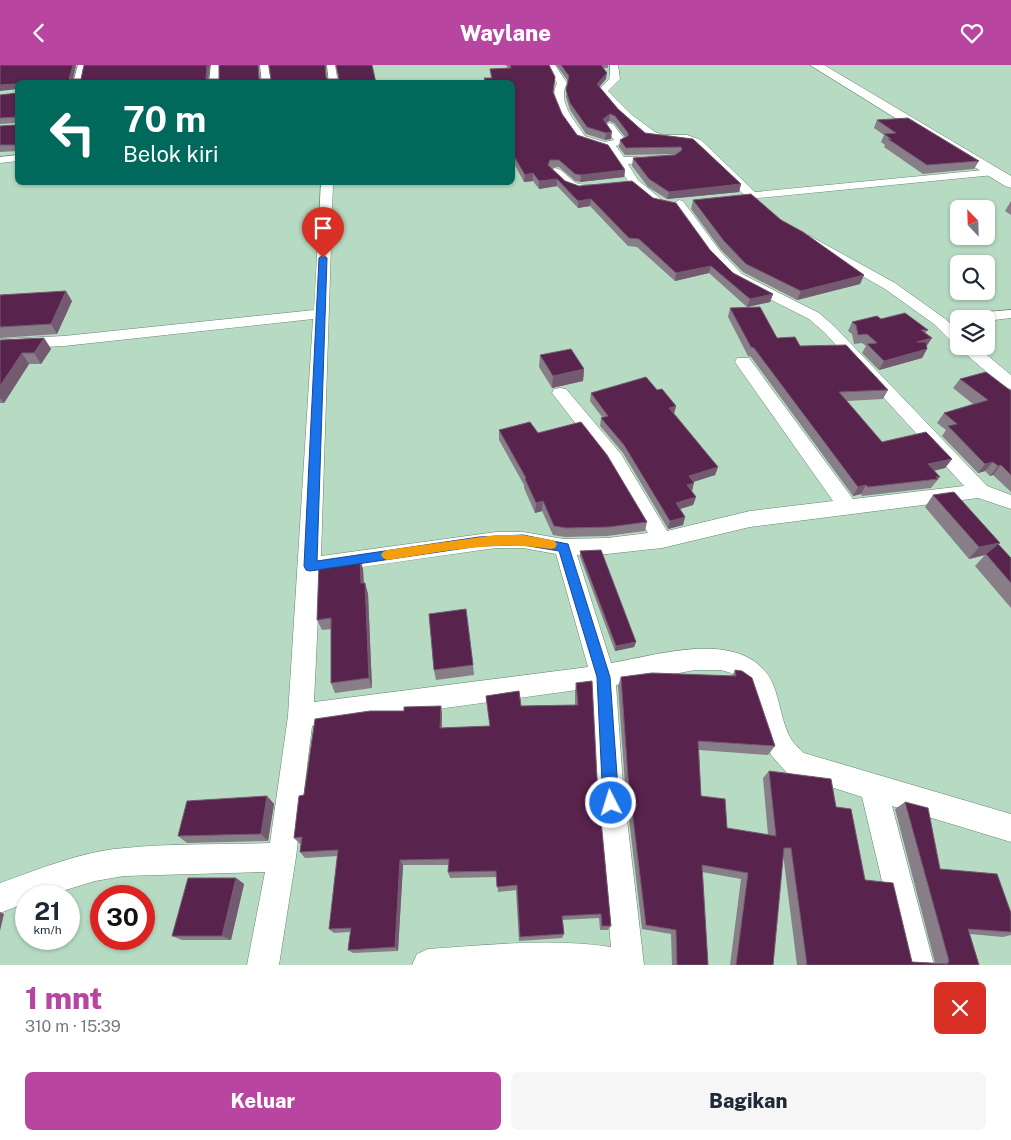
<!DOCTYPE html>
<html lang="id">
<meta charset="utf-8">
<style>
body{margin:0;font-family:"Public Sans",sans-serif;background:#f6f6f7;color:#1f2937;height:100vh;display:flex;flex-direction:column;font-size:19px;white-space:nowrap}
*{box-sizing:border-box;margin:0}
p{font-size:16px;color:#747a83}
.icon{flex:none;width:28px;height:28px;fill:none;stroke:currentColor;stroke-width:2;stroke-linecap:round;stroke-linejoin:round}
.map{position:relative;height:900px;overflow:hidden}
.side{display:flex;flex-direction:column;background:#fff;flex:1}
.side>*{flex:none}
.guide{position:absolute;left:15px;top:15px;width:500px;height:105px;border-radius:8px;box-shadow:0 1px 4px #0004;background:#00695c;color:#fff;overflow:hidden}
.needle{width:32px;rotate:337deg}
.buttons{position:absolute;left:950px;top:135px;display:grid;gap:10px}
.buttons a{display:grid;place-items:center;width:45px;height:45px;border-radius:8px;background:#fff;box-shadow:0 1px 4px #0004;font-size:25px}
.speed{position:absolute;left:15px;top:820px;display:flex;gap:10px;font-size:25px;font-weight:700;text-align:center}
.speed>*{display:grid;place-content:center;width:65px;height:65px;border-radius:50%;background:#fff;box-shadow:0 1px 4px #0004;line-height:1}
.speed small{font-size:12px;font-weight:400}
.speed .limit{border:8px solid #d22;background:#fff;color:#111}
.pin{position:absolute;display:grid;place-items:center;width:42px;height:42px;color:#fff;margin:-51px -21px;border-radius:50% 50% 50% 0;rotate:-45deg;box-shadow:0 0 5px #0007}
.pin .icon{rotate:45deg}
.me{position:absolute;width:55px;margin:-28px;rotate:355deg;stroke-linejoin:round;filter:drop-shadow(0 0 4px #0008)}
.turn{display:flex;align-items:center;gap:18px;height:105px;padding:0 25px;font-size:22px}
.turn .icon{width:65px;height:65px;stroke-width:2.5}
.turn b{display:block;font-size:35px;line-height:42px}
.round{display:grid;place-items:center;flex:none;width:52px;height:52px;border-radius:8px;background:#f6f6f7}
.overview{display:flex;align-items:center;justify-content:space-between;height:85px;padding:0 25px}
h1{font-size:30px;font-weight:800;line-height:38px;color:#b846a1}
.cta{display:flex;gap:10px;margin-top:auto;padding:10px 25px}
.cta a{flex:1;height:58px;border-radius:8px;background:#b846a1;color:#fff;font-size:20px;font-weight:800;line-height:58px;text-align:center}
.cta a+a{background:#f6f6f7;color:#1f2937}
header{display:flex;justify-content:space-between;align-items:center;height:65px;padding:0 25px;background:#b846a1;color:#fff;font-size:22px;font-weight:800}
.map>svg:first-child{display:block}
</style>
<header><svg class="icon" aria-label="back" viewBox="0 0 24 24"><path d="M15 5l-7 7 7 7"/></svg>Waylane<svg class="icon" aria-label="heart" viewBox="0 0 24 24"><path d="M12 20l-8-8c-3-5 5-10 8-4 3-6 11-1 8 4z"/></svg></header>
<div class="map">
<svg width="1011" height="900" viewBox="0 0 1011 900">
<rect width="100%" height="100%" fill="#b6dac2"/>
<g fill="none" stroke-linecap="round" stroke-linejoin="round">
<g stroke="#63856f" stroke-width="1">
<path id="street" d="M78,0H86L82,18H73Z
M211,0H219V18H209Z
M260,0H268L271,18H262Z
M327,0H335L338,18H329Z
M547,0H555L567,18C557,37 574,55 585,71L605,77L614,75L604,61L609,58L613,59L626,76L616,81L624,92L664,91L665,93L664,95L660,96L628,99L638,115L661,134L663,137L661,140H653L630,119L608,85L577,75C566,59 547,38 557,18Z
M610,0H618L620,14L608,26L632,50L655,67L663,70H687L701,75L755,127L994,104L1000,107L994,110L748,134L693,79C683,74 673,77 662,76C637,73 613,45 598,26L610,13Z
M18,90V96L0,98V92Z
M555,103C564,105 568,113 576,118C582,121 590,118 596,123C582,136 558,117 549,106Z
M321,118H333L321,491L496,467H523L564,474L607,473L648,468L607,399L552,328L554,324L560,323L566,324L621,389L667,466L750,446L833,436L735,297L737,293H749L853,434L964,421L825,268L809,254L732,215L710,192L673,139L679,135L683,136L720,186L742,209L819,248L835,262L987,421L1011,430V444L978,433L750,462L662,483L607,489L577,490L611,598C659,590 746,561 773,619C780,636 782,659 791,674C794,679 800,684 804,688L1011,749V777L892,741L934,900H902L862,732L787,708L771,690L748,621L731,608L721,605H695L616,620L623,720L644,900H412L417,889L428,884C489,880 550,873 611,882L597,720L592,623L312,661L296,792L279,900H247L265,807L124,811L95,816L46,831H26V838L0,848V818C40,804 82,786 125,783C173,778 222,780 270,778L288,651L313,254L64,281L0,284V274L64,271L314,245ZM496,483H523L556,489L588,602L314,637L320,508Z
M810,171L895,218L944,253L959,266V280L953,278L934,259L885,224L805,178L803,175Z
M1011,245V253L986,256V254H959V258L953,254L956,251L961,249Z
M959,280L976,281L1011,310V324L1005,323L960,284Z"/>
</g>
<g stroke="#63856f" stroke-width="1">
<path id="secondary" d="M810,0H824L1011,111V123L1005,121Z"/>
</g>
<use href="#street" fill="#fff" fill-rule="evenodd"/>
<use href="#secondary" fill="#fff" fill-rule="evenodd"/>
</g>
<path fill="#877e88" d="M0,0H76L73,14H219L259,0L260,14H271L269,0H326L327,13L328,14L376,18H18V86L0,87V61L16,60V58L0,59V30L17,28V24Z
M506,0H549L555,12L553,28L562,49L577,70L625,105L624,112L580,117L575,116L559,102L551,103L565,116L710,185L733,208L773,229L770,237L747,242L709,208L675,216L637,182L628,181L590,141L578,143L557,121L539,124L533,116L524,117L512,95V18H484V13H491L490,4L508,3Z
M556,0H608V3H603L606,14L599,22L618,44L645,68L693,74L741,119L739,127L667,134L648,122L632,101L633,93L676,89L625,90L619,82L620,75L625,72L614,58L609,56L606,58L611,74L605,75L586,69L570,45L566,32L568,16Z
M877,55L979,96L974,104L923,109L884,82L885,80L881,77L884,70L874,63Z
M693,135L781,155L864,210L860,219L797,235L743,207L721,185L691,144Z
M1011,136V150L1005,146Z
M0,230L72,236L57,269L0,273Z
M730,243L777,273L800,281L888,325L883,334L847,336L882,377L952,394L945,403L934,406L940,412L931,423L862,431L861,429L853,431L751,292L748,291L728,252Z
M881,254L928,265L925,268L927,284L922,293L879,305L862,288L866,281L862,278L854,279L852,269L848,266L852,257Z
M44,273L51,284L41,299H29L4,338H0V275Z
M540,290L584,304L583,316L552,323L539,302Z
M960,314L1011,326V427L993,410L990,411L985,406L978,408L942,371L946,365L937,358L944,348L973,339L953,323Z
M657,325L676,341L674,348L718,402L715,410L693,417L692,426L696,432L693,440L680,444L685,452L683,460L668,464L623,388L600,361L601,353L602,352L590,336L591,328Z
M499,365L647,457L645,466L607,471L565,472L553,470L542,446L535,448L524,423V420L499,375Z
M933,430L1000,478L998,479L1011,493V543L975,501L985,490L969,494L925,442Z
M580,486L636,577L634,582L615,586L580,492Z
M363,504L364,518H365L368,529L372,623L335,628L331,618V564L322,565L317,555Z
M473,600L474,610L436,615L434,605Z
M735,605L775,681L768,690L699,685L701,731L727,763L768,770L763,713L769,706L836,742L865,815L912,897L935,898L895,744L905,737L940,804L1011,848V870L1003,872L970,869L979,900H797L783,789L773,900H730L741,814L702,807L708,900H672L671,869L642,864L625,720L618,621L621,612L732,611Z
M576,618L597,713L611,861L608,865H600L599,853L562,855L564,869L562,873L519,876L516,825L498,827L497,812L450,813L448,807L449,800H403L398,886L353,888L348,885L350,867L334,868L329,864L338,791L305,793L300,787L301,779H300L294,773L304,730L404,646L442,649V663L490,661L486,631L521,641L575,640V627Z
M267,731L274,739L268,776L187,778L178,771Z
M236,813L244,819L231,875H182L172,871Z"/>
<path fill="#745a70" d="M73,0H76L72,18L69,14Z
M207,0H210L208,18L206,14Z
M607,8L606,14L596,26L597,19Z
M15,19L18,24L0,26V20Z
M610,49L609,56L602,61L603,54Z
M612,67L611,74L605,75L606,68Z
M625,105L624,112L580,117L581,110Z
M533,108V116L524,117L525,110Z
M557,114V121L539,124V116Z
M741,119L739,127L667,134L669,127Z
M591,134L590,141L578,143V136Z
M711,201L709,208L675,216L676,208Z
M864,210L860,219L797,235L801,226Z
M66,226L72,236L57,269L51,259Z
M773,229L770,237L747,242L750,234Z
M44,273L51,284L41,299L34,288Z
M932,273L926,282L917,277Z
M927,284L922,293L879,305L884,296Z
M22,288L29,299L4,338L0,333V321Z
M584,304L583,316L552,323L553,311Z
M676,341L674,349L669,343Z
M952,394L945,403L921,408L928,399Z
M993,397L985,406L978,408L985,399Z
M1001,400L993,410L990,411L998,401Z
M718,402L715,410L687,419L689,411Z
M694,418L692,426L687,420Z
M866,420L861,429L853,431L858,422Z
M696,432L693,440L673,446L676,438Z
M543,436L542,446L535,448L536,438Z
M685,452L683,460L668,464L670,456Z
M1000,478L989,489L969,494L979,482Z
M360,493L363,504L364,529L361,518Z
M365,518L368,529L372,623L369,613Z
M636,577L634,582L615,586L616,581Z
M441,641L442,649L441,671L440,663Z
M267,731L274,739L268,776L261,769Z
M400,795L403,800L398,886L395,882Z
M236,813L244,819L231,875L222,871Z
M0,847L4,849L0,866Z"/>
<path fill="#58234d" stroke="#745a70" d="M0,0H73L69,14H81L84,0H207L206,14H219V0H258L259,14H271L269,0H325L326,13L328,14H339L336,0H372L376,18H18V80H0V61L16,60V52L0,53V30L17,28V20L15,19L0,20Z
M510,0H549L555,12L553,27L562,49L577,70L608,80L625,105L581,110L575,109L559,95H550L548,100L565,116L579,121L632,116L653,133L676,138L710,185L733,208L773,229L750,234L711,201L676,208L639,174L629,173L591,134L578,136L557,114L539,116L533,108L525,110L512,88V18H486L484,13H492L490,4L511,3Z
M561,0H601L607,8L597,19L618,44L645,68L693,74L741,119L669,127L649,114L633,93L675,90L682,85L681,82L626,83L620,75L628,71V68L615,51L610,49L603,54L612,67L606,68L587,62L570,38L566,25L569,11Z
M908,53L979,96L927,100L888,74H891L884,69L896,68L877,55Z
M751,129L781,155L803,167L864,210L801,226L746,199L724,176L693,135Z
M66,226L51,259L0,262V230Z
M760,242L777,273L795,272L800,281L846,280L888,325L839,327L882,377L926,367L952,394L928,399L940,412H936L938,414L868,422L866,420L858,422L754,283L751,282L730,243Z
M905,248L928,265H921L932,273L917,277H926L927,284L884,296L867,279L877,278L867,269L858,270L856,260L852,257L877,251L881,254Z
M44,273L34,288H22L0,321V275Z
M571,284L584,304L553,311L540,290Z
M986,307L1011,326V410L1001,400L998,401L993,397L985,399L948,361L957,359L944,348L988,335L960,314Z
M646,312L657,325L662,324L676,341L669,343L718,402L689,411L694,418L687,420L696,432L676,438L685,452L670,456L624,380L601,353L608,351L591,328Z
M530,357L538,368L581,357L607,390L647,457L609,462L566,463L554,461L543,436L536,438L525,414L526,413L499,365Z
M954,427L1000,478L979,482L933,430Z
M998,479L1011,493V518L986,489Z
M601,485L636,577L616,581L580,486Z
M360,493L361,518H365L369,613L331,618V553L317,555L319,499Z
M466,544L473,600L434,605L429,549Z
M735,605L742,606L752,613L775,681L698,676L701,731L725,734L727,763L776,771L769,706L831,714L836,742L851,744L865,815L893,818L912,897L947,899L949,896L905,737L928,743L940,804L997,809L1011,848V867L968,864L979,900H807L791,783H784L773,900H736L748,808L702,800L708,900H677L676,865L646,860L628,712L621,612L652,608L736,611Z
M592,616L597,713L611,861H602L601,849L562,851L564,869L520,872L517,820L497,822L496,806L448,807L449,794L400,795L395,882L348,885L351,863L329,864L338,785L300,787L302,772L294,773L299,731L304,730L315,654L370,646H404V642L441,641L440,663L490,661L486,631L519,626L521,641L578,640L576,618Z
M267,731L261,769L178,771L187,736Z
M188,813H236L222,871H172Z"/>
<path fill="#1a73e8" stroke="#114b97" d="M323,190L327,193L317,496L479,472L523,470L568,479L610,612L619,738L617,744L611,746L606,744L603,738L597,612L559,486L523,480L479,481L310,506L306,505L304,501L319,193Z"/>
<path fill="#f59e0b" d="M496,470H523L551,475L555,476L557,479L555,483L551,484C494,475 443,487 387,495L383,493L381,490L383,487L387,485Z"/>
</svg>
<div class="buttons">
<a><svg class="needle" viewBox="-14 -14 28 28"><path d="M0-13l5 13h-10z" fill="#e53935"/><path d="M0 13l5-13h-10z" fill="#747a83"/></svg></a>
<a><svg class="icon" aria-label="search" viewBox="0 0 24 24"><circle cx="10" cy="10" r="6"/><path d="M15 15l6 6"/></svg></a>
<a><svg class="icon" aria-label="layers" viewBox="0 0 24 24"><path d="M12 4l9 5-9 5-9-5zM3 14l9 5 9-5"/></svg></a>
</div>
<div class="speed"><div>21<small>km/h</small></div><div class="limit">30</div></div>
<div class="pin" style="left:323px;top:193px;background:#d93025"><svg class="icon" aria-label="arrive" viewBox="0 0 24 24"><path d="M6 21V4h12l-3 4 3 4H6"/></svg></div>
<svg class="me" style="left:611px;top:738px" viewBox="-20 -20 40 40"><circle r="17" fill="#1a73e8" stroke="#fff" stroke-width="3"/><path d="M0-11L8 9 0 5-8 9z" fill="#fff"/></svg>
<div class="guide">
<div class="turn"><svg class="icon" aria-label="left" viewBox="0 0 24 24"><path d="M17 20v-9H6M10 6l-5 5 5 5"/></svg><div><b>70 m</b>Belok kiri</div></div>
</div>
</div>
<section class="side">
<div class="overview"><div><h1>1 mnt</h1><p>310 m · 15:39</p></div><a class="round" style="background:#d93025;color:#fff"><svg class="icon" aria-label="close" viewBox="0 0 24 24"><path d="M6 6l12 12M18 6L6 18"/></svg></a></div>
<div class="cta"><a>Keluar</a><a>Bagikan</a></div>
</section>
